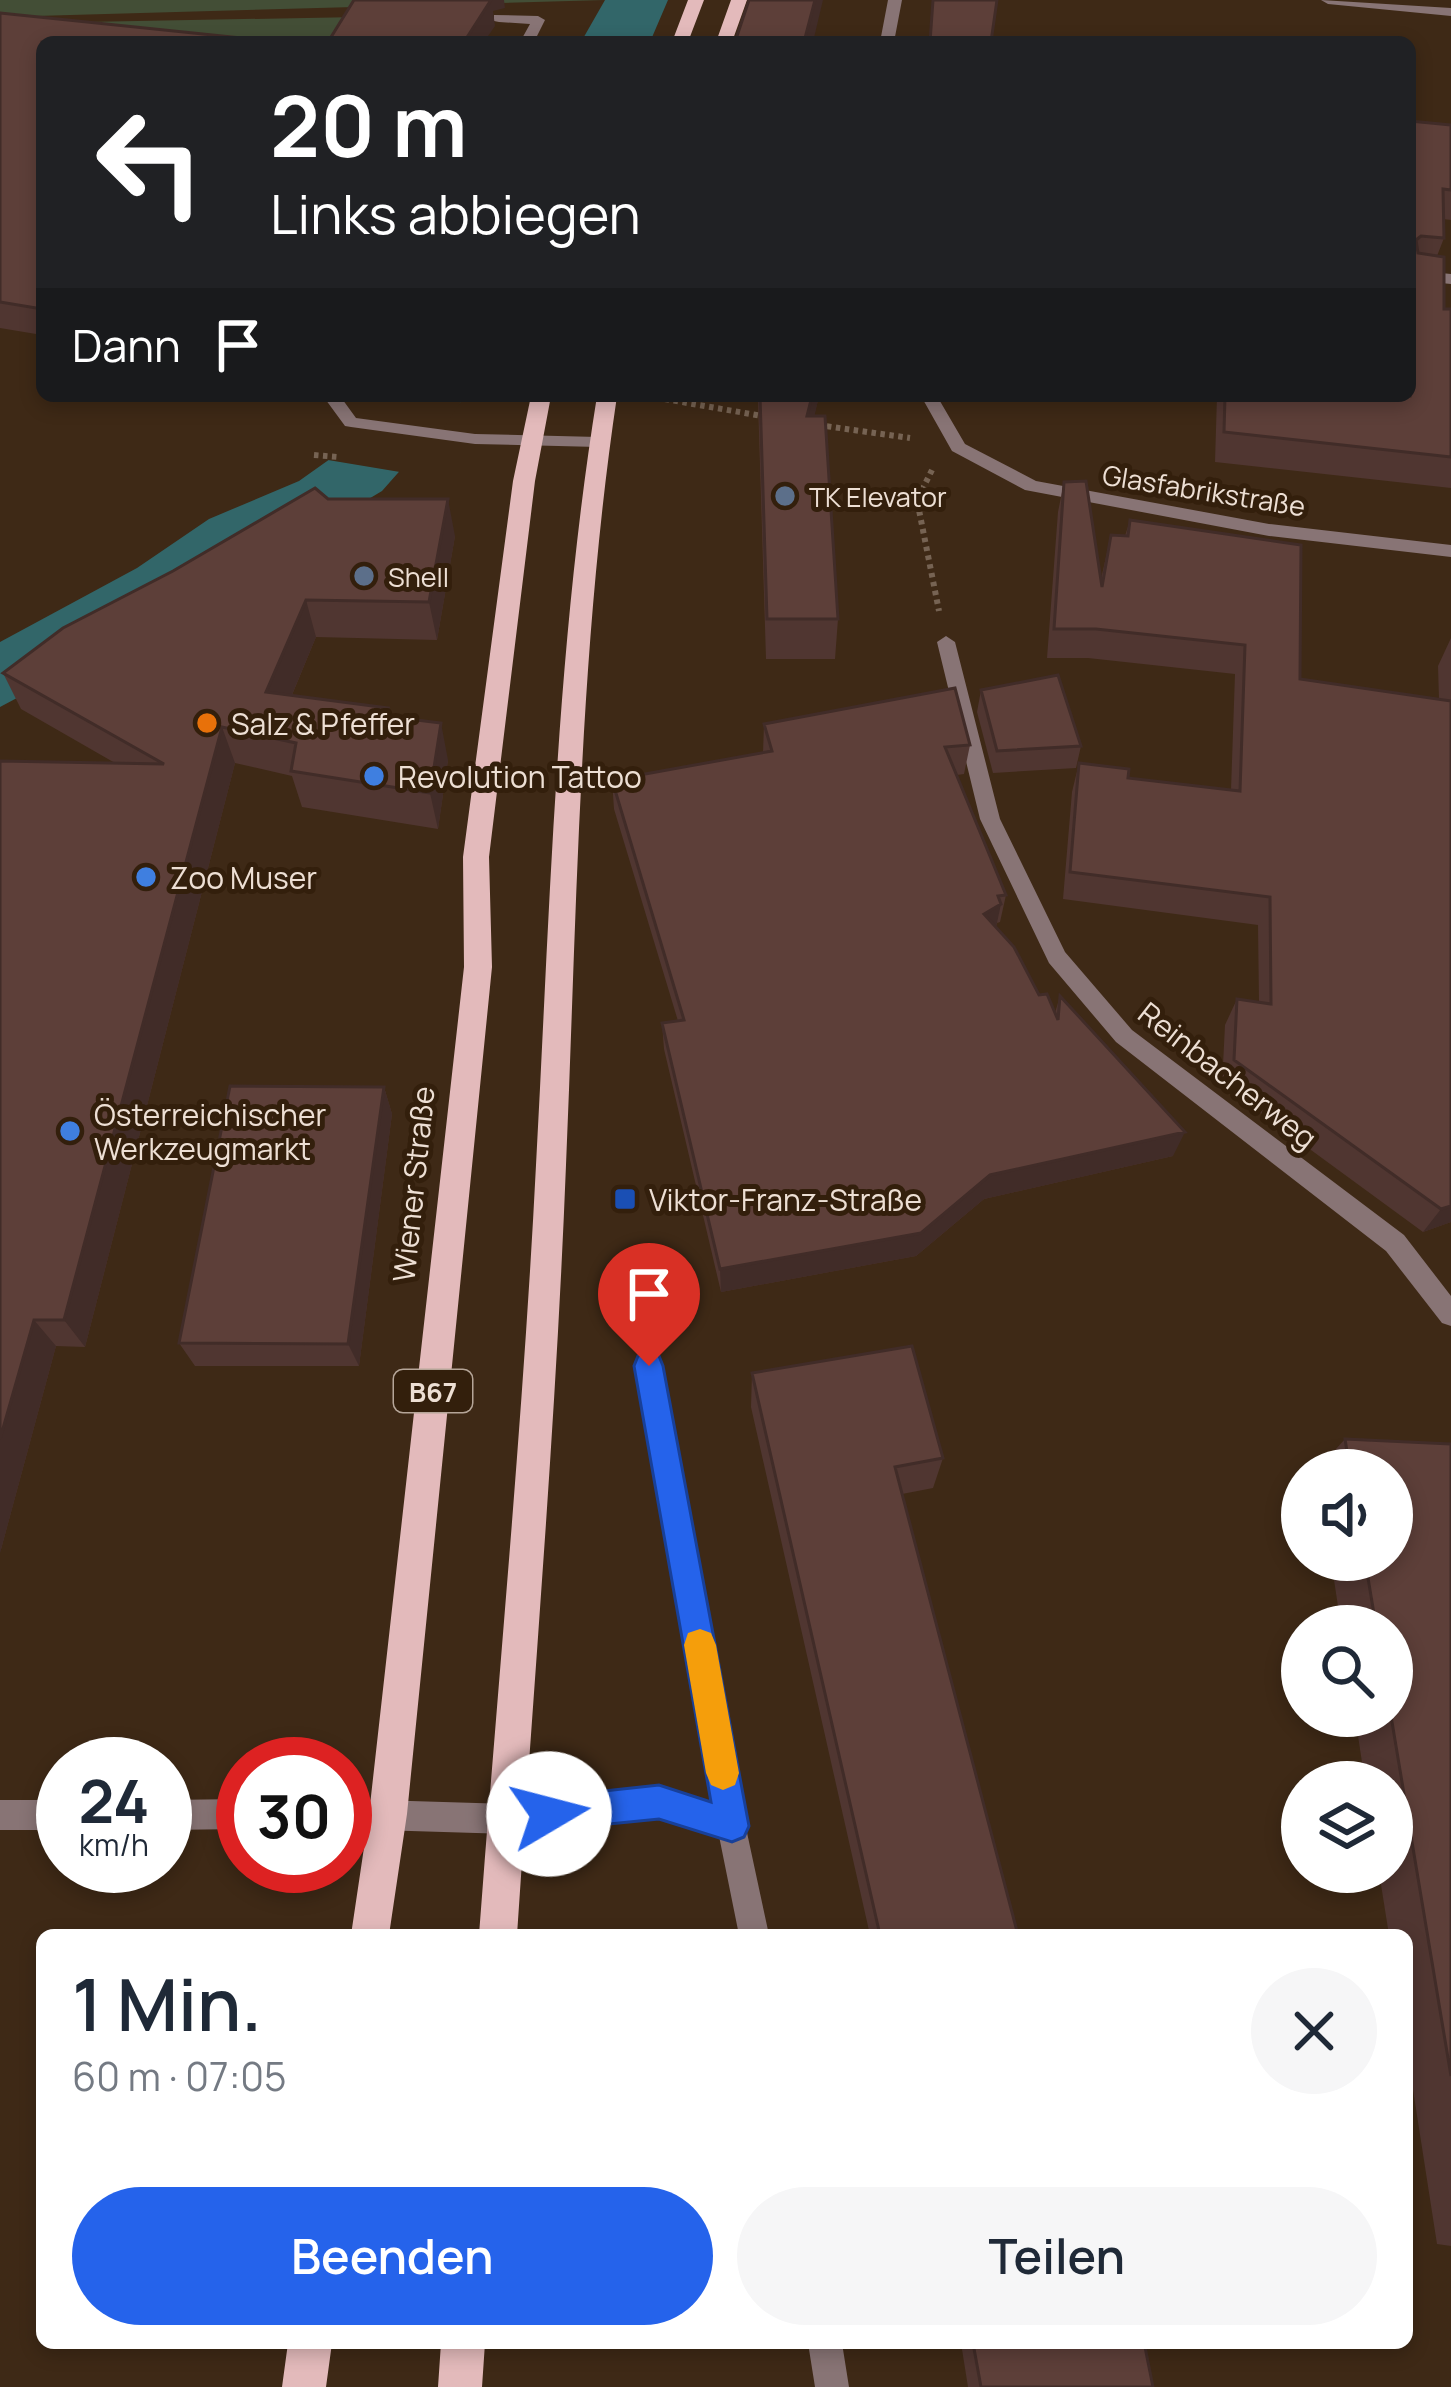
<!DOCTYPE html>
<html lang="de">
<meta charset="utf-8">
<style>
body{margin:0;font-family:Manrope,sans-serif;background:#f6f6f7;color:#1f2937;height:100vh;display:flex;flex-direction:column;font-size:45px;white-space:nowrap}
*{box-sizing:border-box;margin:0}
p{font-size:39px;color:#747a83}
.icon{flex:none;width:66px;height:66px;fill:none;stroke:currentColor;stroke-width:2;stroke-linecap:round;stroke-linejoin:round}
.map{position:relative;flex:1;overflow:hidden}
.drawer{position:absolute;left:36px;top:1929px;width:1377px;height:420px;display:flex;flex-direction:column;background:#fff;border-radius:18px;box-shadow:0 6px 18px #0003}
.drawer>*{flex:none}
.top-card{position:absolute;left:36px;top:36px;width:1380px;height:366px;border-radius:18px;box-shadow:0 6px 18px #0003;background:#202124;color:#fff;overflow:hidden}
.buttons{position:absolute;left:1281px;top:1449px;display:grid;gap:24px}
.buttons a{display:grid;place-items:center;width:132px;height:132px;border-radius:50%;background:#fff;box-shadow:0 6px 18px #0003;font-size:60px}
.speed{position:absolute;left:36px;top:1737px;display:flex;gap:24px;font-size:60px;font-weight:700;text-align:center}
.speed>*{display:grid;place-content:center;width:156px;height:156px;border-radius:50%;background:#fff;box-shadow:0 6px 18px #0003;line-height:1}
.speed small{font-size:30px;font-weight:400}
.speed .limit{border:18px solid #d22;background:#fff;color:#111}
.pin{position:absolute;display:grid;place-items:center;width:102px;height:102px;color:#fff;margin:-123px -51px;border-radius:50% 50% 50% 0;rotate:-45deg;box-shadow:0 0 12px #0007}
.pin .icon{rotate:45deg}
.me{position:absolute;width:132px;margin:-66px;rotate:82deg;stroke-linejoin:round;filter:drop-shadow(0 0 9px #0008)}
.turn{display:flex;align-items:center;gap:42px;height:252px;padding:0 36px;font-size:54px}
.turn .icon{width:156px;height:156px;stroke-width:2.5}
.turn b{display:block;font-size:84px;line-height:102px}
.then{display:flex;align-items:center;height:114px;padding:0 36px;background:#0003;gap:24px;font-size:45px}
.round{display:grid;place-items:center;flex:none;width:126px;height:126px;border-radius:63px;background:#f6f6f7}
.overview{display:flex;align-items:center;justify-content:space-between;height:204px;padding:0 36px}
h1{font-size:72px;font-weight:600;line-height:90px}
.primary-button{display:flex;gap:24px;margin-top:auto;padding:24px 36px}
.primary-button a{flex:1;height:138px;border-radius:72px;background:#2563eb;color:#fff;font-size:48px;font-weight:600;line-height:138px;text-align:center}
.primary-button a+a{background:#f6f6f7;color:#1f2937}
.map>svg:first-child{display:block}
</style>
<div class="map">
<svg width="1451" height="2387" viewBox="0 0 1451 2387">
<rect width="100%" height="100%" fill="#3e2916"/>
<path fill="#434e36" d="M0,0H605L0,17Z
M359,17L343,42H82L84,22Z"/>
<path fill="#326669" d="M605,0H668L650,42H581Z
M397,396H466L382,491L188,607L0,707V642L137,568L209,519L299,481L361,437Z"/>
<path fill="#3e2916" d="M389,396H441L461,402L436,439L400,472L328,460Z"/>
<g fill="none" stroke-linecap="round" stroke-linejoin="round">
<path stroke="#766353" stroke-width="4.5" stroke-dasharray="3 3" stroke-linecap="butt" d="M647,396L663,399"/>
<path stroke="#766353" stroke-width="6" stroke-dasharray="4.5 4.5" stroke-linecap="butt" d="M647,396L768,417
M818,425L910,438
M314,455L338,457
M932,470L917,500L939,611"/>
<path stroke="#766353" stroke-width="8" stroke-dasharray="6 6" stroke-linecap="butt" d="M641,1291L642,1329"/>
<path fill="#887475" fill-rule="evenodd" d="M1321,0L1451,8V16L1328,4Z
M494,15L538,16L545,20L534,42H520L530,24L499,22L494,21Z
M1410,270L1451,274V284L1410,280Z
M649,1353L658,1357L662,1365L747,1825L743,1836L732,1840L721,1836L717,1825L636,1365L640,1357Z"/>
<path fill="#887475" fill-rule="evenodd" d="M888,0H902L894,42H880Z
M323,396H340L356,418L475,434L598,437L607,442L598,447L475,444L351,427L345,426Z
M921,396H937L965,444L1036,481L1269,524L1451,545V557L1269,536L1025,490L952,451Z
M946,636L955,642L1000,819L1065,952L1132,1030L1404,1235L1451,1296V1326L1442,1323L1386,1251L1116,1042L1049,963L980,819L937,642Z
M659,1787L743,1814L769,1935H739L719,1836L659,1817L509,1834L345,1829V1799L509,1804Z
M243,1799V1829L165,1830V1800Z
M0,1800H63V1830H0Z
M808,2343H842L849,2387H815Z"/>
<path fill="#e3babb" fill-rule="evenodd" d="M688,0H704L688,42H672Z
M731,0H747L732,42H716Z
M531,396H551L535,481L489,857L492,967L407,1814L389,1935H351L369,1814L464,967L463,857L513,481Z
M597,396H617C579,651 577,908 566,1165C556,1422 534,1679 517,1935H479C498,1679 523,1422 536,1165C550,908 556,650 597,396Z
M288,2343H332L326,2387H282Z
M441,2343H485L482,2387H438Z"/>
</g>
<path fill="#503631" d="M0,13L42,42V335L0,328Z
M1410,121L1451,125V220L1443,219L1444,238L1437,256L1444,309H1451V488L1215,462L1217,396H1410Z
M719,396H819L814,416L838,619L835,659H766L758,400Z
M1064,482L1101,579L1111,535L1125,536L1130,520L1300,679L1439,699L1438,666L1451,638V1222L1423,1232L1222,1085L1225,1025L1237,999L1259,1002L1258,925L1063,899L1072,792L1079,763L1128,778L1231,790L1235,674L1088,658H1047L1058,512Z
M328,499L455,536L437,640L316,637L292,695L390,717L448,760L438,829L302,807L292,776L235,763L85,1347L56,1346L0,1553L115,763L21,709L3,673Z
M981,690L1081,746L1076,768L993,773L977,712Z
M764,724L970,745L964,774L957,775L1006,895L1000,922L997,923L996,927L1039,995L1055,1013L1060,996L1173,1156L984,1199L916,1256L721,1292L664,1049L662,1023L678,1021L614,809L612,780L763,753Z
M384,1087L392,1114L359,1366H195L179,1343Z
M752,1373L943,1458L933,1488L902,1494L1018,1935H870L751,1407Z
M1345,1439L1451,1444V2246L1437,2244L1407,2051V1935H1389L1379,1872H1392V1782H1365L1355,1716H1392V1626H1341L1331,1560H1392V1470H1317Z
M961,2343H1136L1145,2347L1153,2387H968Z"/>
<path fill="#412c28" d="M487,0H504L505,8L493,11L495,26L484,42H464Z
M815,0H823L813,42H804Z
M812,396H819L805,457L807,416Z
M448,499L455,536L437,640L429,602Z
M306,600L316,637L278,728L266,692Z
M441,723L448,760L438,829L430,793Z
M222,727L235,763L85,1347L64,1320Z
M1001,904L995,932L984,914Z
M384,1087L392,1114L359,1366L348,1344Z
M1185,1132L1173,1156L984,1199L916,1256L721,1292L720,1269L990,1175Z
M1451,1206V1222L1423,1232L1441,1209Z
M34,1320L56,1346L0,1553V1439Z"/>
<path fill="#5d3f39" stroke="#412c28" stroke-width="3" d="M354,0H491L464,42H328Z
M749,0H815L804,42H735Z
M933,0H997L991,42H930Z
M0,13L279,42H42V309L0,302Z
M1410,121L1451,125V190L1443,189L1444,238L1421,236L1416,240L1418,253L1444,257V309H1451V457L1224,432L1225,396H1410Z
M760,396H812L807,416H825L838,619H767Z
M1086,481L1102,587L1111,535L1128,536L1130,520L1301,545L1300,679L1451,701V1206L1441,1209L1234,1060L1237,999L1271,1004L1270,897L1070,872L1079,763L1129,769L1128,778L1240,791L1245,645L1096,629H1054L1064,482Z
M315,488L328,499H448L429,602L306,600L266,692L388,708L384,716L441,723L430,793L291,771L296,743L222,727L64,1320H34L0,1439V761L164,764L3,673L63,628L173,571Z
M1058,675L1081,746L997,751L981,690Z
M955,688L970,745L945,747L1006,895L998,896L1001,904L984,914L1014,947L1039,995L1047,994L1058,1020L1060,996L1185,1132L990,1175L921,1233L720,1269L662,1023L684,1020L612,780L772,751L764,724Z
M230,1086L384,1087L348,1344L179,1343Z
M912,1346L943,1458L895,1467L1018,1935H880L752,1373Z
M1345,1439L1451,1444V2076L1391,1716L1392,1626H1376L1365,1560H1392V1470H1350Z
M973,2343H1130L1145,2347L1153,2387H981Z"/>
<path fill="#2563eb" stroke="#184099" stroke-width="3" d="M649,1352L659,1356L663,1366L749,1826L744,1837L732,1842L659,1819L549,1830L537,1825L532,1814L537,1802L549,1797L659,1785L711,1802L634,1366L638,1356Z"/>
<path fill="#f59e0b" d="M700,1629L711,1633L716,1645L739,1773L735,1785L723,1790L711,1785L706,1773L684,1645L688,1633Z"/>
<g fill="#5c6f8a" stroke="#331f0c" stroke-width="4.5">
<circle cx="785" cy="496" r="12"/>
<circle cx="364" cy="576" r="12"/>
</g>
<circle fill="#e8710a" stroke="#331f0c" stroke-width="4.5" cx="207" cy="723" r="12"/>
<g fill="#3f7fe0" stroke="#331f0c" stroke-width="4.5">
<circle cx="374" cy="776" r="12"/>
<circle cx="146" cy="877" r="12"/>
<circle cx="70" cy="1131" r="12"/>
</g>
<rect fill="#1a4fb4" stroke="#331f0c" stroke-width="4.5" x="613" y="1187" width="24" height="24" rx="6"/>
<g text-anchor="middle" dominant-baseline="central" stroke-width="10" stroke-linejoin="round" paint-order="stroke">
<g font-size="27" fill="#eddfd4" stroke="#331f0c">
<text transform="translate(1204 490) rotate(9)">Glasfabrikstraße</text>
</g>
<g font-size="27" fill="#eddfd4" stroke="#331f0c" text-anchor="start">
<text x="809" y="496">TK Elevator</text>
<text x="388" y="576">Shell</text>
</g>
<rect fill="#331f0c" stroke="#b5a598" stroke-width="3" x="394" y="1370" width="78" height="42" rx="9"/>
<g font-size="27" font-weight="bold" fill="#eddfd4">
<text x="433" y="1391">B67</text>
</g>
<g font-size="30" fill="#eddfd4" stroke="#331f0c" text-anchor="start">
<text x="231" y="723">Salz &amp; Pfeffer</text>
<text x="398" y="776">Revolution Tattoo</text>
<text x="170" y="877">Zoo Muser</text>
<text x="94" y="1114">Österreichischer<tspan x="94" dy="34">Werkzeugmarkt</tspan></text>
<text x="649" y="1199">Viktor-Franz-Straße</text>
</g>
<g font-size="30" fill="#eddfd4" stroke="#331f0c">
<text transform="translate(1228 1075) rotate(38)">Reinbacherweg</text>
<text transform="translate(413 1184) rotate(-84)">Wiener Straße</text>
</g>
</g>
</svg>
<div class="buttons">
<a><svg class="icon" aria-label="sound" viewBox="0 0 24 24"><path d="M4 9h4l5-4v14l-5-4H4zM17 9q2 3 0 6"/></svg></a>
<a><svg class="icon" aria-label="search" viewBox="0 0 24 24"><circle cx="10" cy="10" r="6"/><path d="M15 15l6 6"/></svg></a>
<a><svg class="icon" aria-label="layers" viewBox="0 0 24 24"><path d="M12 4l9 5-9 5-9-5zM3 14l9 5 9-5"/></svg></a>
</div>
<div class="speed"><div>24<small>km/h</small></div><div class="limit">30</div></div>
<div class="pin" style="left:649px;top:1366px;background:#d93025"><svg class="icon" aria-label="arrive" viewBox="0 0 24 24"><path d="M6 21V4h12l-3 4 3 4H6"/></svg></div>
<svg class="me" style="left:549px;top:1814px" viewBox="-20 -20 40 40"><circle r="19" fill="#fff"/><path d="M0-13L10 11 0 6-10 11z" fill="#2563eb"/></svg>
<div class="top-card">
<div class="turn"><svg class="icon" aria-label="left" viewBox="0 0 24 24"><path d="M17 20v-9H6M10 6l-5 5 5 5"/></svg><div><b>20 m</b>Links abbiegen</div></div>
<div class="then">Dann<svg class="icon" aria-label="arrive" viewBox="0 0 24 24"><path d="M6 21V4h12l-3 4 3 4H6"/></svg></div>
</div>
<section class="drawer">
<div class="overview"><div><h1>1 Min.</h1><p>60 m · 07:05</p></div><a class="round"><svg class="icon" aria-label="close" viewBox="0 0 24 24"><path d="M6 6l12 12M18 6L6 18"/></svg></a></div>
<div class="primary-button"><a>Beenden</a><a>Teilen</a></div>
</section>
</div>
